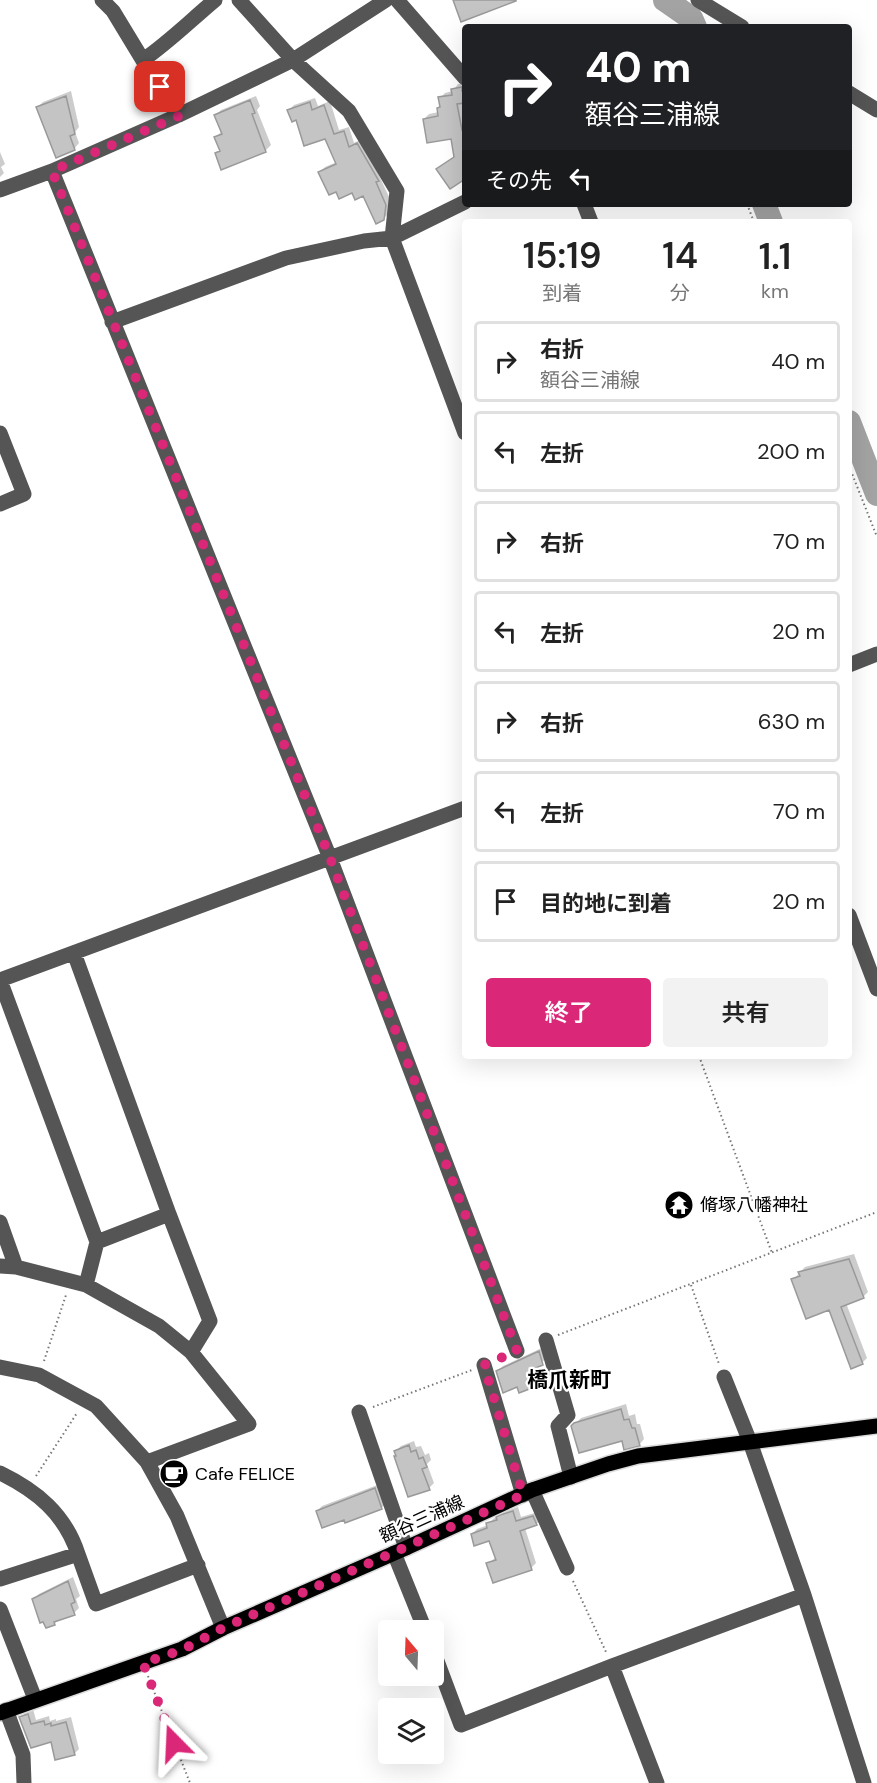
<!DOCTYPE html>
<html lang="ja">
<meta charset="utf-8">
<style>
body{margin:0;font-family:"DM Sans","Noto Sans JP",sans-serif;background:#f2f2f2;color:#222;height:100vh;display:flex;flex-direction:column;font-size:22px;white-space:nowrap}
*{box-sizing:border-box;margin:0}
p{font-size:20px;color:#767676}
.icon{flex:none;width:33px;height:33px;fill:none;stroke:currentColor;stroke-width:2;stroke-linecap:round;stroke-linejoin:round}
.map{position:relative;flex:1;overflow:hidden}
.details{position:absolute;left:462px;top:219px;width:390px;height:840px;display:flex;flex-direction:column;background:#fff;border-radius:6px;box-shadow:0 6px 24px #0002}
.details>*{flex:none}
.guide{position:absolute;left:462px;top:24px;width:390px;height:183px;border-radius:6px;box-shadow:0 6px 24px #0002;background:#202124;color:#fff;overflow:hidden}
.needle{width:39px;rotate:341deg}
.buttons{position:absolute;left:378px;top:1620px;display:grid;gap:12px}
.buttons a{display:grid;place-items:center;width:66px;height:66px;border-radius:6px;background:#fff;box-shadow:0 6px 24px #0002;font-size:30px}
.pin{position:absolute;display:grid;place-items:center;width:51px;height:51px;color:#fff;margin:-26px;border-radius:12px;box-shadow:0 3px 9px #0006}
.me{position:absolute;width:66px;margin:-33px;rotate:339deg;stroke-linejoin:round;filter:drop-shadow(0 0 4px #0008)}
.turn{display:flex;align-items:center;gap:21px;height:126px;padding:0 24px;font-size:27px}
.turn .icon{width:78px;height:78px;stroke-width:2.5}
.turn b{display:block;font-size:42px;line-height:51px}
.then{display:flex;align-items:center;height:57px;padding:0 24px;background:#0003;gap:12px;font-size:22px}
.eta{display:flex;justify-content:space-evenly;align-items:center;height:102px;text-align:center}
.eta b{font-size:36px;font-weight:600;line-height:42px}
.button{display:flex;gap:12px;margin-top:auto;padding:12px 24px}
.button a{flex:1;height:69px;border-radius:6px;background:#db2777;color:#fff;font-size:24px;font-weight:600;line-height:69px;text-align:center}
.button a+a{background:#f2f2f2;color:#222}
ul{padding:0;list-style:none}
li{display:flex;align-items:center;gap:18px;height:81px;margin:0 12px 9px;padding:0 12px;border:3px solid #e0e0e0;border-radius:6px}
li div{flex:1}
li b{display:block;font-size:22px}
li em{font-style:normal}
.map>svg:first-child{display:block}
</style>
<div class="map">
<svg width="877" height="1783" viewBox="0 0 877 1783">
<rect width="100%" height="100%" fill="#fff"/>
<path fill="#0003" d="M465,83V101L462,102L465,118V177L438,169L455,156L452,137L424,119L429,114L439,112L438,108L441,105L440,98L445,93L453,91L458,84Z
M71,91L79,127L75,132L79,143L74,149L38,107L43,102Z
M256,96L260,106L257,110L271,145L266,150L222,168L217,153L221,149L216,137L222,131L216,115L221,110Z
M315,98L318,106L330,101L339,130L349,127L354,143L362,139L390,199L389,213L383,219L364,194L337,190L320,172L325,167L337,162L326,137L297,119L289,110L294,105Z
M0,152L5,164L1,167L4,173L0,177Z
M854,1254L868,1292L863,1297L846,1303L867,1358L862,1363L829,1308L793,1280L805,1267Z
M544,1347L547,1358L538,1365L542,1375L531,1386H518L498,1371L503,1366Z
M626,1404L629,1416L635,1414L637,1424H640L644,1439L639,1445L572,1427L581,1418Z
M414,1441L416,1447L421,1446L425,1455L429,1453L431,1460L427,1464L434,1483L429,1488L397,1455L396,1451L401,1446Z
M380,1484L387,1503L381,1508L345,1518L317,1511L322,1506Z
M518,1507L521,1517L538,1512L542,1519L536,1524L525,1528L536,1563L531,1568L488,1564L496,1557L490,1539L472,1534L477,1529L488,1525L493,1519L503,1512Z
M73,1577L80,1596L76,1599L79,1608L74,1613L60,1618L54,1624L34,1599L39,1594Z
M33,1709L36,1720L49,1716L50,1721L56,1719V1721L71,1717L79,1749L74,1754L52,1740L21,1717L26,1712Z"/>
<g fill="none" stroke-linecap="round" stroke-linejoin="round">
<path stroke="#a3a3a3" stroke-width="24" d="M665,0L691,18L695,27
M764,204L771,222
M849,422L877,494"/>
</g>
<path fill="#c4c4c4" stroke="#999" stroke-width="1.5" d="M453,0H516V1L461,22Z
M462,87V91H465V103L457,104L462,130L465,129V179L450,189L436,169L454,157L451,139L427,143L423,119L438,116L437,108L440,107L438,97L452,95L451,89Z
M66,96L75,134L70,136L75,150L56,158L36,107Z
M250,100L255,113L252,114L266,152L221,170L215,153L220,151L214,137L222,134L214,115Z
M310,102L312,110L324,105L334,134L344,131L349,147L357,143L379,181L376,182L386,205L384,220L376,224L363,196L355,200L352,193L339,199L336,192L329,195L318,172L336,164L325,139L304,146L296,120L292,122L287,110Z
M849,1259L864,1298L841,1307L863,1364L851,1369L829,1310L806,1319L791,1279L800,1276L798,1272Z
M539,1351L543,1365L533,1369L538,1382L530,1384L532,1388L519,1393L517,1387L503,1393L496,1371Z
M621,1409L624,1420L629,1419L632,1428H635L640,1446L624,1450L622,1441L579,1453L571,1426L574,1423Z
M409,1445L411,1452L416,1450L419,1459L423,1457L427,1467L422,1469L430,1490L408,1497L394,1456H396L394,1451Z
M375,1488L382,1509L345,1523L344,1520L322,1528L316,1511Z
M513,1511L516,1521L533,1516L537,1525L520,1531L532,1570L493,1583L486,1563L496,1560L489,1541L474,1546L471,1534L487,1528L486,1523L497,1520L496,1517L500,1515Z
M68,1581L75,1602L71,1604L75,1615L54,1622L55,1625L46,1628L43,1622L40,1623L32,1599Z
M28,1714L31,1724L44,1721L45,1725L51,1723V1726L66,1722L75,1755L55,1760L51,1742L31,1748L19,1717Z"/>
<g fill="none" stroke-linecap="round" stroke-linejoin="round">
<g stroke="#dbdbdb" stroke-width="18">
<path id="major" d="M0,1713L182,1649L223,1628L406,1548L532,1490L608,1464L638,1456L877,1426"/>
</g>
<path stroke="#777" stroke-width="2" stroke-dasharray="1.5 3" stroke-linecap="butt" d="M747,204L754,222
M849,466L877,537
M699,1056L772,1253
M691,1285L719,1364
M558,1335L877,1212
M44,1361L66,1295
M373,1407L472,1370
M36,1476L77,1413
M573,1581L606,1652
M148,1676L190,1783"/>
<path stroke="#555" stroke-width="15" d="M102,0L113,11L150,72L179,115
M239,0L293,60L349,111L397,191L392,238L465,433
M397,0L465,78
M698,0L742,27
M143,60C169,42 190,21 215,0
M849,93L877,110
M52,171L330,858L517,1351
M0,190L52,171L179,115L293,60L386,0
M584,204L591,222
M112,322L286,258L364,241L392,238L465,202
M0,433L24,494L0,504
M849,665L877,654
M849,915L877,989
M74,953L169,1214L97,1242
M0,980L465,808
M0,980L97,1242L86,1285
M169,1214L210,1321L191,1352
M0,1222L16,1267
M0,1266L16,1267L86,1285L159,1326L191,1352L249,1424L147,1462
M546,1340L568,1415L558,1426L571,1477
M484,1365L523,1495
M0,1367L39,1375L96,1406L147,1462L177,1516L223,1628
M724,1377L750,1442L804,1595L864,1783
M359,1412L406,1548
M0,1473C37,1491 65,1514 78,1554
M532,1490L567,1568
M394,1553L425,1630
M0,1579L78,1554L96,1604L198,1565
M0,1609L35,1699
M434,1653L461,1725L612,1666L804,1595
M612,1666L657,1783
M6,1710L23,1755L24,1783"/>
<use href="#major" stroke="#000" stroke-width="15"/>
</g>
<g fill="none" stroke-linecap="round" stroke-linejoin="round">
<path stroke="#db2777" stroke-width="10" stroke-dasharray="0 18" d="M160,87L179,116L52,171L330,858L517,1351L484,1365L523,1495L223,1628L182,1650L143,1663L174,1743"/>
</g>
<defs>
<g id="temple-disc" transform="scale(1.5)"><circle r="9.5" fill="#000" stroke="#fff"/><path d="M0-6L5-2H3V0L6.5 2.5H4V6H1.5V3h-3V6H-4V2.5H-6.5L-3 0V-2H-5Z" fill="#fff"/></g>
<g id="cafe-disc" transform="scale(1.5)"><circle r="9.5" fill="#000" stroke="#fff"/><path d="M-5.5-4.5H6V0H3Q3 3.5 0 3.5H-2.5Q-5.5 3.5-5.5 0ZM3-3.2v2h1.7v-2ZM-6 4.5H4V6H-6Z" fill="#fff"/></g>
</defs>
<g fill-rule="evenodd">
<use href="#temple-disc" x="679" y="1205"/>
<use href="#cafe-disc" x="174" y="1474"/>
</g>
<g text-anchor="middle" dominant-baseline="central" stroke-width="4.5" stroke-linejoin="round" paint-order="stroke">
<g font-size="18" fill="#000" stroke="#fff" text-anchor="start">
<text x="700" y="1205">脩塚八幡神社</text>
<text x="195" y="1474">Cafe FELICE</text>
</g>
<g font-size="18" fill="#000" stroke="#fff">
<text transform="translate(422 1519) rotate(-24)">額谷三浦線</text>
</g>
<g font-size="21" font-weight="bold" fill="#000" stroke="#fff">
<text x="569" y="1380">橋爪新町</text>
</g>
</g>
</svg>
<div class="buttons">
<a><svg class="needle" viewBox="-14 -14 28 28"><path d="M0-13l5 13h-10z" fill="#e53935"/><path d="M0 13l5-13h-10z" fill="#767676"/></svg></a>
<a><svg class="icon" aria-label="layers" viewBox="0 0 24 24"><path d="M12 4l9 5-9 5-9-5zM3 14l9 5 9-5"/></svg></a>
</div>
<div class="pin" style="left:160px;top:87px;background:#d93025"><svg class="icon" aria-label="arrive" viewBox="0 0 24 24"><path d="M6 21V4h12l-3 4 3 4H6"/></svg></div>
<svg class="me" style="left:174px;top:1743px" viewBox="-20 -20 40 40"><path d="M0-17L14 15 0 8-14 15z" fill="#db2777" stroke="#fff" stroke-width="4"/></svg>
<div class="guide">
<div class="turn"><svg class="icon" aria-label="right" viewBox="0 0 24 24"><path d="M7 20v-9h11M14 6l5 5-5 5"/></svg><div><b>40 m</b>額谷三浦線</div></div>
<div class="then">その先<svg class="icon" aria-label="left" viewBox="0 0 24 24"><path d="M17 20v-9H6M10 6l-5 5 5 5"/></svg></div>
</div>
<section class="details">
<div class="eta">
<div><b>15:19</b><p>到着</p></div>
<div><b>14</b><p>分</p></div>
<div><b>1.1</b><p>km</p></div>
</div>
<ul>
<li><svg class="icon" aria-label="right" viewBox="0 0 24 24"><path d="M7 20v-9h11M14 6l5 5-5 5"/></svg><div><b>右折</b><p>額谷三浦線</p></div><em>40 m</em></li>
<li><svg class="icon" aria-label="left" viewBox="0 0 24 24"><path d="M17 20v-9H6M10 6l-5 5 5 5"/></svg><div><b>左折</b></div><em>200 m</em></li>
<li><svg class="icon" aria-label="right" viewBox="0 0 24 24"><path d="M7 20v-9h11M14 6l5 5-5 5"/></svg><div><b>右折</b></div><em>70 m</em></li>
<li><svg class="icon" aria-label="left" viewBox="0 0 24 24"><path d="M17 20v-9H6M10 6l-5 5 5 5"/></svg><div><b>左折</b></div><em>20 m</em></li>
<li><svg class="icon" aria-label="right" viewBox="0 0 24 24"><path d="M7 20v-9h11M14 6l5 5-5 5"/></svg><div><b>右折</b></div><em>630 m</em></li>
<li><svg class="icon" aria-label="left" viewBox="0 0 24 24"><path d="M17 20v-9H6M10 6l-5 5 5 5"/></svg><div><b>左折</b></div><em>70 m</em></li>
<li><svg class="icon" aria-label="arrive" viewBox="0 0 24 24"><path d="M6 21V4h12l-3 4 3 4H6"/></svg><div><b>目的地に到着</b></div><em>20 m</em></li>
</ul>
<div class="button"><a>終了</a><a>共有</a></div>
</section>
</div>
